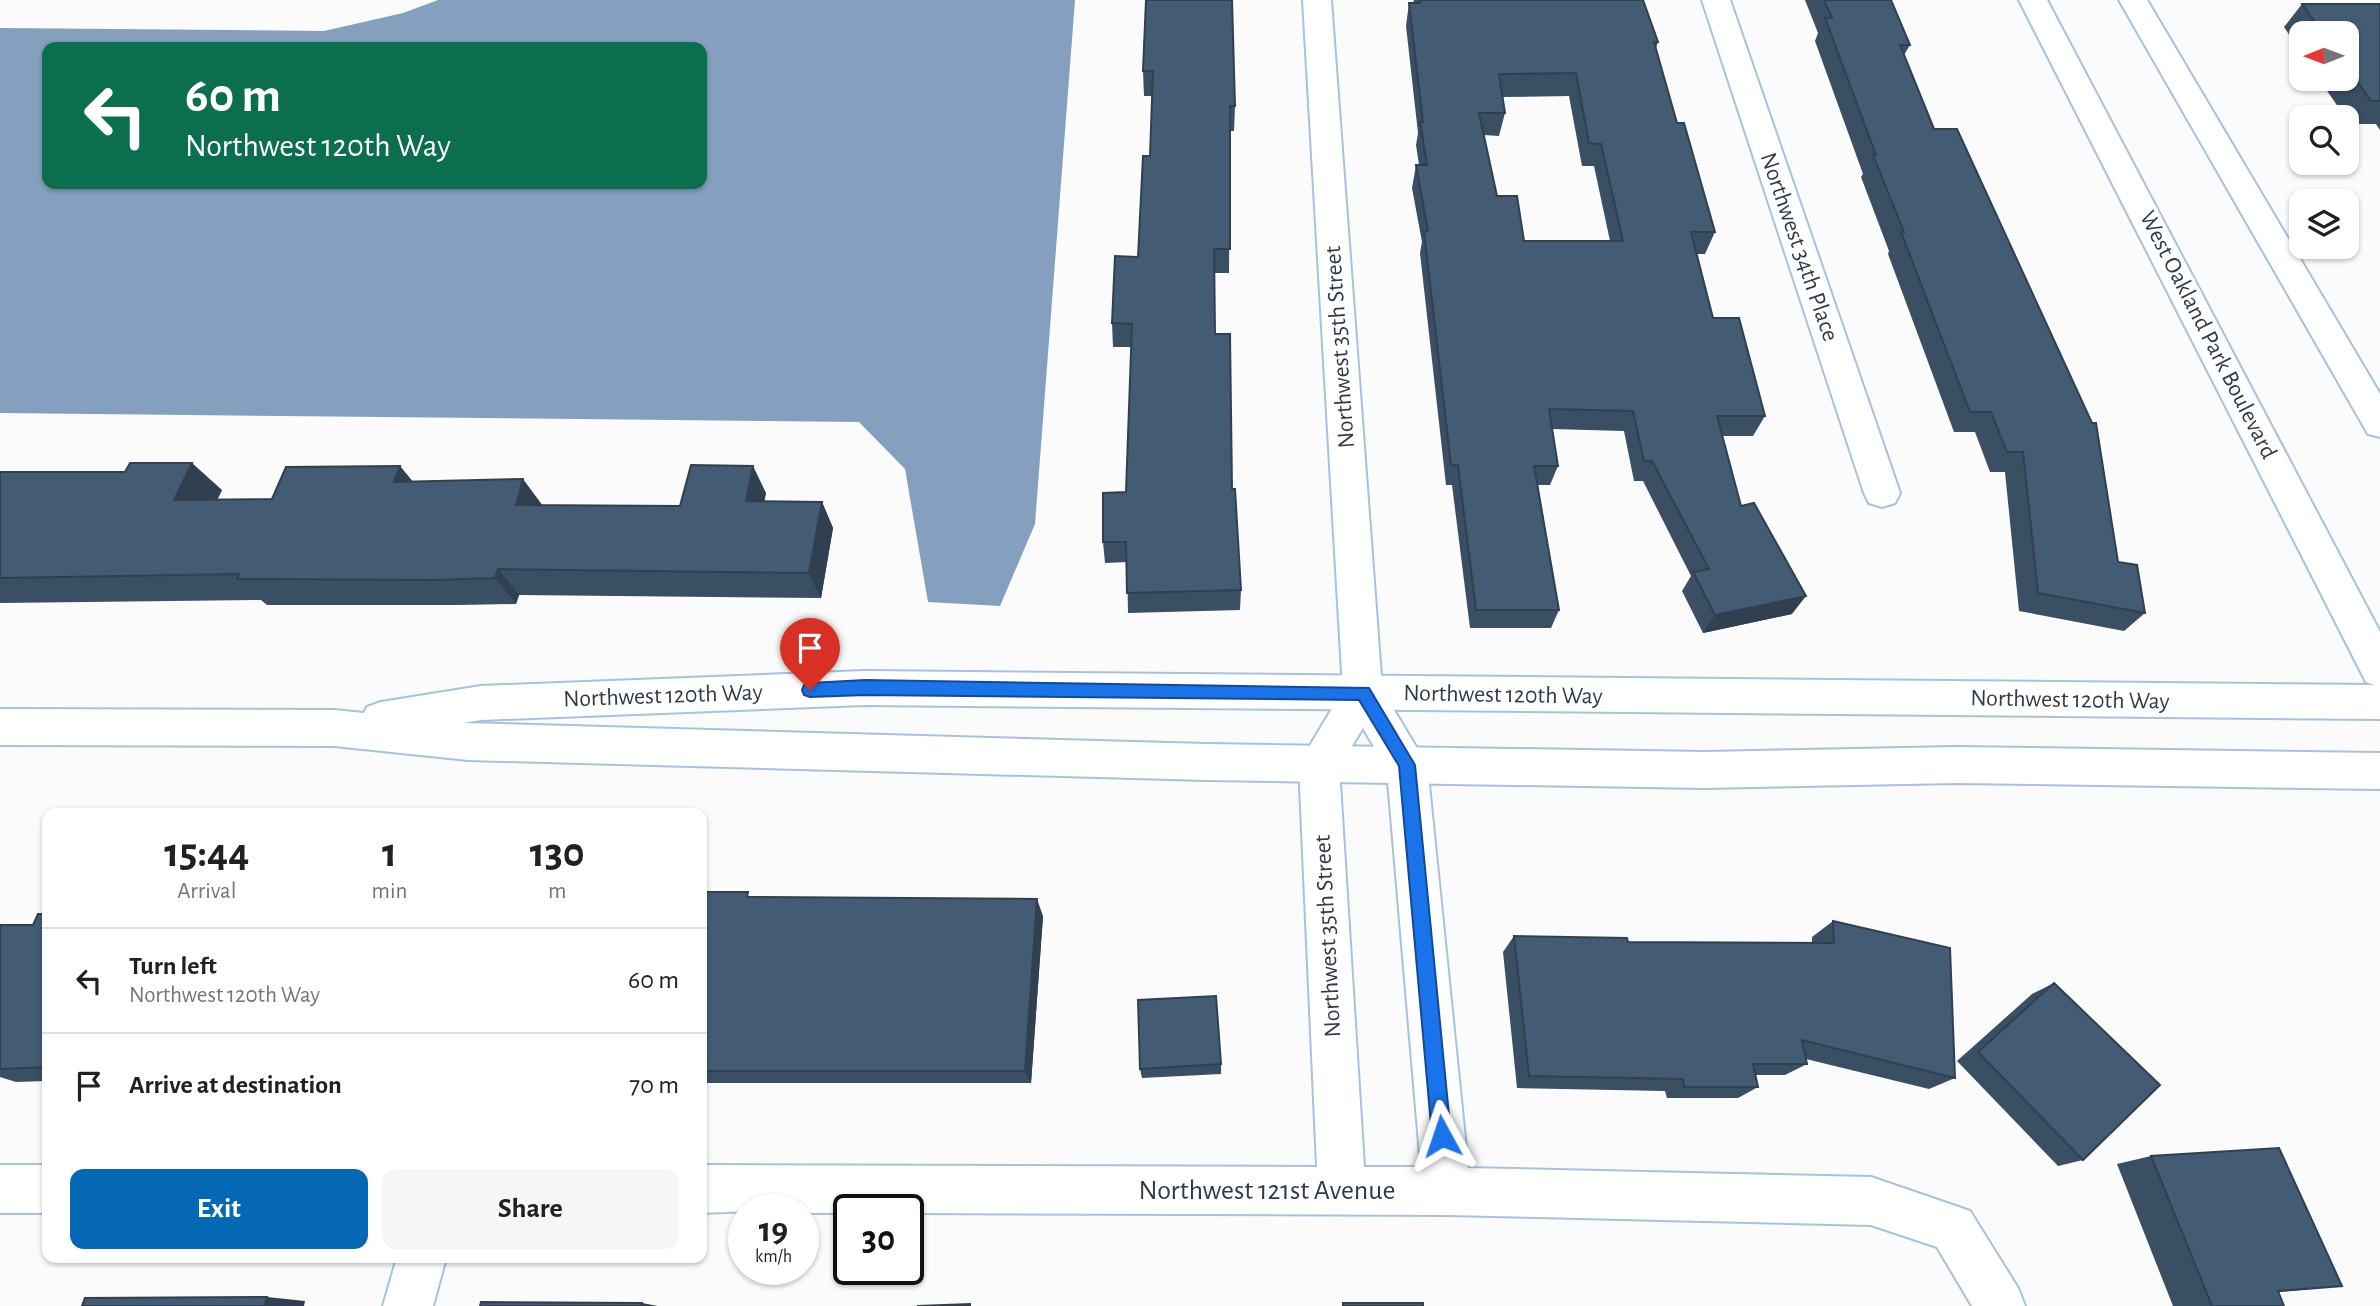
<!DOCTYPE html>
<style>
body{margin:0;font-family:"Alegreya Sans",sans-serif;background:#f6f6f6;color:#202124;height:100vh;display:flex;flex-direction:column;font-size:26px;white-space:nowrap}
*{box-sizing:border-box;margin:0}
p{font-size:23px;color:#757577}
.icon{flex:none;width:38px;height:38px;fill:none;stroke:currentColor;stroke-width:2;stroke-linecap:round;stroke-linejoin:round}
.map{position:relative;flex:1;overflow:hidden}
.side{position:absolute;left:42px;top:808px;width:665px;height:455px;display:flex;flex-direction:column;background:#fff;border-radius:14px;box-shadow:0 2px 5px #0004}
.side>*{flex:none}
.guide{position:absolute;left:42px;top:42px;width:665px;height:147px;border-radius:14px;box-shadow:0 2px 5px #0004;background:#0b6e4f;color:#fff;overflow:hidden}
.needle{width:46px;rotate:269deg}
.controls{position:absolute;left:2289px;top:21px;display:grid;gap:14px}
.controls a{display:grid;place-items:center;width:70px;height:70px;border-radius:14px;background:#fff;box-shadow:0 2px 5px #0004;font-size:35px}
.speed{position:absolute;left:728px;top:1194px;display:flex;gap:14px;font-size:35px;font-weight:700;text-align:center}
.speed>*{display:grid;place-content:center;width:91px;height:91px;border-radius:50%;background:#fff;box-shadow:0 2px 5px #0004;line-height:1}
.speed small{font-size:18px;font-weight:400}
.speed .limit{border:4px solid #111;border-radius:10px;background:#fff;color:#111}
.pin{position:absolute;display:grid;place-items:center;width:60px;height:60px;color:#fff;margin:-72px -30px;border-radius:50% 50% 50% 0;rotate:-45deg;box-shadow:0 0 7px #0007}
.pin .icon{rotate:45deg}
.me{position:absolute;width:77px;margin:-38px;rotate:355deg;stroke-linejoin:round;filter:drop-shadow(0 0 5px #0008)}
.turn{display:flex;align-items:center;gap:24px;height:147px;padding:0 28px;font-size:32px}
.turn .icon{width:91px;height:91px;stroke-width:2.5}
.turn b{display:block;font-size:49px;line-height:60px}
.eta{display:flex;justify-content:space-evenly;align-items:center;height:119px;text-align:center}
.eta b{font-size:42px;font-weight:700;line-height:49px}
.action{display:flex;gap:14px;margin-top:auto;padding:14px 28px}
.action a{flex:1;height:80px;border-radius:14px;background:#0468b4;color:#fff;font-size:28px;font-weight:700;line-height:80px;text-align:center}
.action a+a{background:#f6f6f6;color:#202124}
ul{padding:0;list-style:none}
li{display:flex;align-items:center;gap:21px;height:105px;padding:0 28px;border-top:2px solid #e0e0e0}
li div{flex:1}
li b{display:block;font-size:26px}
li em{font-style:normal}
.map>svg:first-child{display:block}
</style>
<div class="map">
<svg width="2380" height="1306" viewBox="0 0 2380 1306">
<rect width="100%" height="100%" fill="#fbfbfb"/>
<path fill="#84a0be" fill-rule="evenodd" d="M438,0H1075L1035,524L1000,606L928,602L905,469L859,422L0,413V28L324,31L403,13ZM47,47H702V184H47Z"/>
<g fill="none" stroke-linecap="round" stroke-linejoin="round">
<g stroke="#a8c2dd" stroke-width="4">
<path id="minor" d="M1303,0H1331L1382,690L1427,765L1468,1168L1871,1177L1970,1211L2018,1288L2025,1306H1972L1937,1247L1871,1225L1447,1215L908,1213V1209H849V1213H803V1209L702,1213V1165L1317,1167L1299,764L1343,690ZM1363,728L1387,769L1421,1167H1364L1339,767Z
M1702,0H1730L1900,493L1895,503L1882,507L1869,503L1864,493Z
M0,1165H47V1213H0Z
M397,1258H446L433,1306H383Z"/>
</g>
<g stroke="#a8c2dd" stroke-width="4">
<path id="tertiary" d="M865,671L2380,685V719L865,705L481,720L463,723L1206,744L1704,752L1956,747L2380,753V789L1956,783L1704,788L1206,780L468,760L334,746L0,745V709L334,710L364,713L367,707L381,702L481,686Z"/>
</g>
<g stroke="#a8c2dd" stroke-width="4">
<path id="primary" d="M2019,0H2047L2380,632V687L2366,682Z
M2119,0H2147L2380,394V437L2368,434Z"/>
</g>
<use href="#minor" fill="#fff" fill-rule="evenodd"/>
<use href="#tertiary" fill="#fff" fill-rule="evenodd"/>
<use href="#primary" fill="#fff" fill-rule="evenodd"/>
</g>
<path fill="#3a4e64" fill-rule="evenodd" d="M1146,0L1235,106L1234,131H1230L1229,273H1215V334L1232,489L1241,590L1240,610L1128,613L1127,562L1105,563L1103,542L1126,492L1131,347H1113L1112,323L1138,257L1150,156L1152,96H1144L1143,71Z
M1414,0H1643L1658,42L1656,48L1677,123L1715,232L1705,254H1696L1713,318L1765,416L1753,436H1723L1741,506L1792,614L1703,633L1682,591L1691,576L1643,481H1634L1624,431L1552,429L1558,466L1550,485H1538L1559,610L1551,628H1470L1452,485H1446L1420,253L1422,242L1412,188L1416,165H1419L1416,145L1418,133L1406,26L1409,3H1413ZM1569,96L1582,166H1594L1610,241H1524L1497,196L1484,135L1499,136L1505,113L1502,97Z
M1805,0H1891L1910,45L1904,55L1934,129L2118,562L2145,613L2124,631L2019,611L2005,472H1990L1975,432H1954L1888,254L1889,251L1861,177L1863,174L1815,41L1818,33Z
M2302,4H2380V130L2376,124H2350L2347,119V117H2345L2319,79H2347V33H2301V53L2284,27Z
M400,466L412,482L542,505L680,506L766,493L764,501L822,502L833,528L821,598L519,595L516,604L458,605H267L261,600L0,603V472L222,490L217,499H272Z
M702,892L752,897L1043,916L1031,1083H702Z
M47,914V1081L16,1082L0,1077V925H33Z
M1833,921L1955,1078L1929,1089L1806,1059L1807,1064L1785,1075H1756L1758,1087L1738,1098H1667L1665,1091L1517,1088L1503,952L1514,936L1628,942L1812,943V937Z
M2054,983L2083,1160L2058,1166L1957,1061L2032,994Z
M1221,1064V1074L1142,1078L1140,1069Z
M2151,1156L2342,1286L2279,1292L2284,1306H2173L2117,1164Z"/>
<path fill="#304051" d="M192,463L222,490L205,526L174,500Z
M400,466L423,494L394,482Z
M753,466L766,493L759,528L746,501Z
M523,479L543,506L516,505Z
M822,502L833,528L821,598L809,573Z
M498,569L519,595L516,604L495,578Z
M1806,596L1792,614L1703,633L1715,615Z
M1037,899L1043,916L1031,1083L1025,1071Z
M267,1297L305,1301L304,1306H264Z
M642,1303L658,1306H641Z"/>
<path fill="#445b74" stroke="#304051" stroke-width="2" fill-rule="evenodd" d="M1146,0H1232L1235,106H1230V249H1214L1215,334H1230L1232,489H1235L1241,590L1127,593L1126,542H1103V493L1126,492L1132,324L1112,323L1115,256L1138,257L1143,156H1150L1153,71H1143Z
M1420,0H1643L1658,42H1654L1677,123H1684L1715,232H1691L1713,318H1739L1765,416H1717L1741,506L1754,503L1806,596L1715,615L1693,572L1709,569L1652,461H1644L1633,411L1549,409L1558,466H1534L1559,610H1476L1458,465H1451L1424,231H1428L1416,165H1427L1420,122H1423L1409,3H1420ZM1576,73L1589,143L1601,144L1623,241H1524L1517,196H1497L1479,113H1505L1499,74Z
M1824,0H1891L1910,45H1900L1934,129H1957L2092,423H2096L2118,562L2137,565L2145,613L2038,593L2023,452H2007L1991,412H1970L1901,232H1904L1873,155H1876L1825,18H1832Z
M2302,4H2380V101H2371L2347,67V33H2323Z
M130,463H192L174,500L272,499L286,467L400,466L394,482L523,479L516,505L680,506L691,465L753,466L746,501L822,502L809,573L498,569L495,578L434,580L237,579L239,574L0,578V472H125Z
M702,892H748L747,897L1037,899L1025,1071H702Z
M38,914H47V1067L0,1069V925H33Z
M1833,921L1950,948L1955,1078L1802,1040L1807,1064H1753L1758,1087H1684L1683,1079L1529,1076L1514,936L1627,938L1628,942L1834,943Z
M2054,983L2160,1085L2083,1160L1978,1052Z
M1216,996L1221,1064L1140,1069L1138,1000Z
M2279,1148L2342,1286L2278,1291L2284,1306H2212L2151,1156Z
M267,1297L264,1306H82L85,1298Z
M481,1302L642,1303L641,1306H480Z
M1343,1303H1423V1306H1343Z
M970,1304V1306H917Z"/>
<path fill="#1a73e8" stroke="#114b97" stroke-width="2" d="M865,680L1369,688L1415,765L1451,1136L1449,1143L1442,1146L1435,1143L1432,1136L1399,766L1359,700L865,695L810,697L804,695L802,690L804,685L810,683Z"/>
<g text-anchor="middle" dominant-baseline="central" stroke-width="7" stroke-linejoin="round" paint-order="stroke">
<g font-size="24" fill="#303b46" stroke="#fff">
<text transform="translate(1799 247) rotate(71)">Northwest 34th Place</text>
<text transform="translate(2208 335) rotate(63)">West Oakland Park Boulevard</text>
<text transform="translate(1340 347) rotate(-94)">Northwest 35th Street</text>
<text transform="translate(1503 695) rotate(1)">Northwest 120th Way</text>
<text transform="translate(663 696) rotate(-2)">Northwest 120th Way</text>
<text transform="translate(2070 700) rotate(1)">Northwest 120th Way</text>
<text transform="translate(1328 936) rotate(-93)">Northwest 35th Street</text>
</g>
<g font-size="28" fill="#303b46" stroke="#fff">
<text x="1267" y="1191">Northwest 121st Avenue</text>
</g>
</g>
</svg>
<div class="controls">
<a><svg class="needle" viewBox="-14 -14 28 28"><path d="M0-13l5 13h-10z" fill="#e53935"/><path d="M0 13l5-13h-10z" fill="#757577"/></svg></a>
<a><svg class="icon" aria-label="search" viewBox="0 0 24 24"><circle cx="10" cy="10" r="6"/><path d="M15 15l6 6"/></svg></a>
<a><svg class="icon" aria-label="layers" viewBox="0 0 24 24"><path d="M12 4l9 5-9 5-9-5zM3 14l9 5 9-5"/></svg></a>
</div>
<div class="speed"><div>19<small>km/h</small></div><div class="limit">30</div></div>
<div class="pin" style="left:810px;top:690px;background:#d93025"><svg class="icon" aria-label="arrive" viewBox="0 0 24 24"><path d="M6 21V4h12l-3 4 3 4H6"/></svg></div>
<svg class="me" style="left:1442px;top:1136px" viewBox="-20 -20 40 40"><path d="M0-17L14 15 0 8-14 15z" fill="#1a73e8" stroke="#fff" stroke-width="4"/></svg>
<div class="guide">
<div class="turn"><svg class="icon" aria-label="left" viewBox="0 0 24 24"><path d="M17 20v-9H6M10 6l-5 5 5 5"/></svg><div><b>60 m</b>Northwest 120th Way</div></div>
</div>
<section class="side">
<div class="eta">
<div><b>15:44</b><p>Arrival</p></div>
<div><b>1</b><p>min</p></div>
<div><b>130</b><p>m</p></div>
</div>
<ul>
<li><svg class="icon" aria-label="left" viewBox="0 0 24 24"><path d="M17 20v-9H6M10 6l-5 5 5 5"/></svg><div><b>Turn left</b><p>Northwest 120th Way</p></div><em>60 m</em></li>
<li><svg class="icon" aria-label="arrive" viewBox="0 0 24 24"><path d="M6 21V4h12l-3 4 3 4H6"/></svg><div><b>Arrive at destination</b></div><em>70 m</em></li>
</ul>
<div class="action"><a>Exit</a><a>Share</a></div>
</section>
</div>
